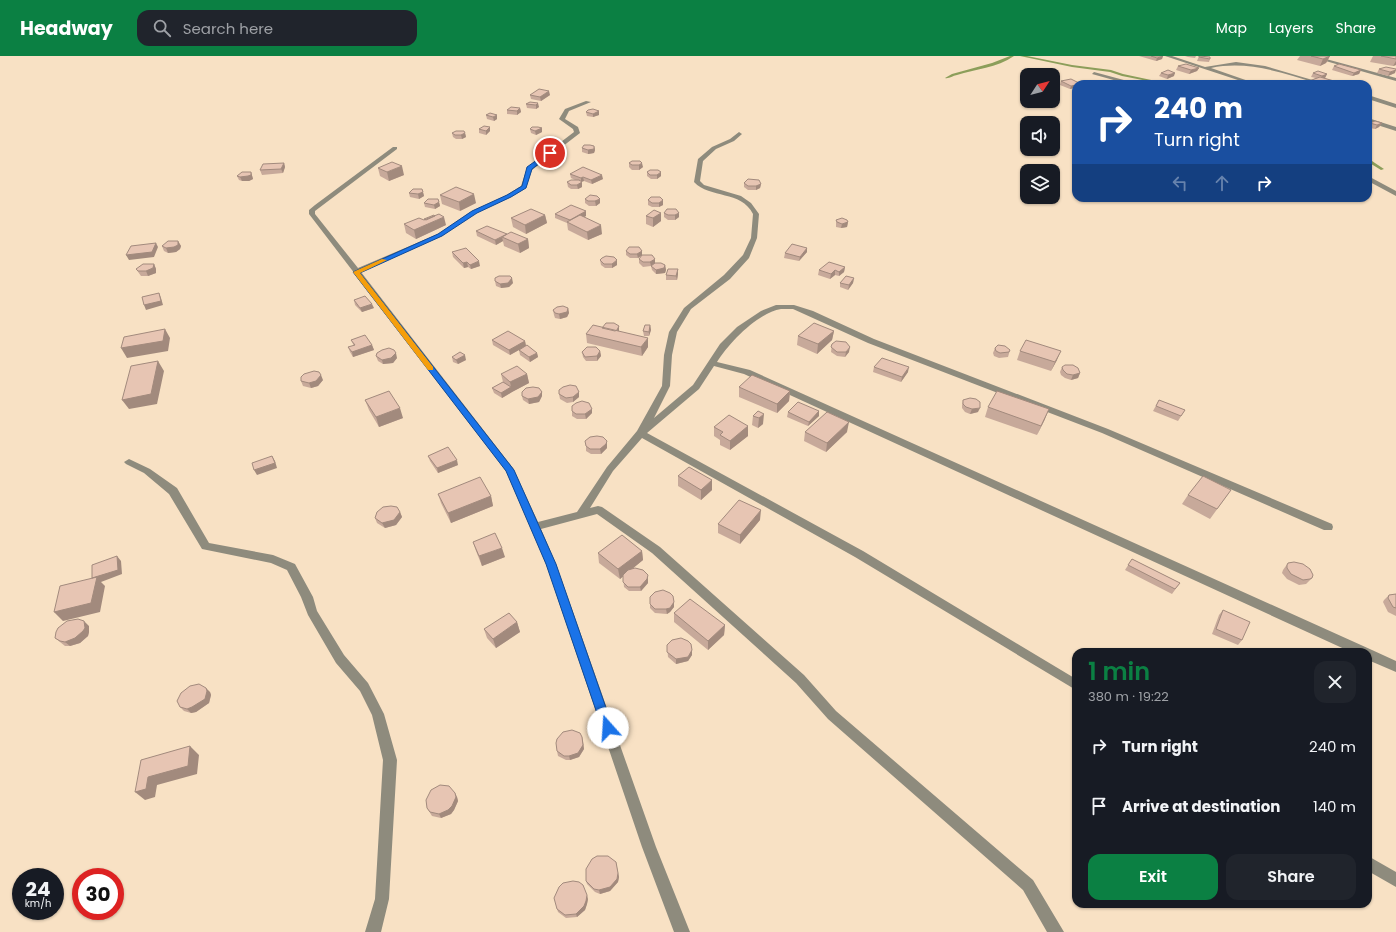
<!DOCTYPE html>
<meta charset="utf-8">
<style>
body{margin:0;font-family:Poppins,sans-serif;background:#20242c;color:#f1f3f6;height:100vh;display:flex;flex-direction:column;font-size:15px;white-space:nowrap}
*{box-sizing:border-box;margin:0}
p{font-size:13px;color:#9ea1a6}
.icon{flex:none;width:22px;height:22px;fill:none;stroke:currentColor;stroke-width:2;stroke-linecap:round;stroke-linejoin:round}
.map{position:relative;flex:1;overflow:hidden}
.panel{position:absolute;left:1072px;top:592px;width:300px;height:260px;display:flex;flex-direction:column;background:#171b24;border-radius:12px;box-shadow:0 1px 3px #0004}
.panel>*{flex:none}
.banner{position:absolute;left:1072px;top:24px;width:300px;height:122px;border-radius:12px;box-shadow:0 1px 3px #0004;background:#1a4fa0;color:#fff;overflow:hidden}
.needle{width:26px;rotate:54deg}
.controls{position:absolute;left:1020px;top:12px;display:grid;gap:8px}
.controls a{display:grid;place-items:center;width:40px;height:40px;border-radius:8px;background:#171b24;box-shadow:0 1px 3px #0004;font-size:20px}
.speed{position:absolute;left:12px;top:812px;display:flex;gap:8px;font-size:20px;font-weight:700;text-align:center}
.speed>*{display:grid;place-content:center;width:52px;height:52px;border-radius:50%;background:#171b24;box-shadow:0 1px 3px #0004;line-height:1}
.speed small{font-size:10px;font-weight:400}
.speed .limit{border:6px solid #d22;background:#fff;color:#111}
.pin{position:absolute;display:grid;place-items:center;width:34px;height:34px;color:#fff;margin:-17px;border:2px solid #fff;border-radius:50%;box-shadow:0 1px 4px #0007}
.me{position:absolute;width:44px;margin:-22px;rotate:341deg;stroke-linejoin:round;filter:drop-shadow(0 0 3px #0008)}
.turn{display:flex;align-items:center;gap:14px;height:84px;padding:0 16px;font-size:18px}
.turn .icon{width:52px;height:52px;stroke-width:2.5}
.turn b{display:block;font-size:28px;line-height:34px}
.lanes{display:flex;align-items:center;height:38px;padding:0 16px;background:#0003;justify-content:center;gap:20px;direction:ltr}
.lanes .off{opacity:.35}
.round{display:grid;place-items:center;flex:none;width:42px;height:42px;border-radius:12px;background:#20242c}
.head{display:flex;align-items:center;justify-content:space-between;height:68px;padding:0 16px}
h1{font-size:24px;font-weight:600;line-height:30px;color:#0b8043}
.button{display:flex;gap:8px;margin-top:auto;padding:8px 16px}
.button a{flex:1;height:46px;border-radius:12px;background:#0b8043;color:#fff;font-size:16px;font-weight:600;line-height:46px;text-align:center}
.button a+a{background:#20242c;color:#f1f3f6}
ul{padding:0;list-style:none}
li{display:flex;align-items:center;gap:12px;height:60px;padding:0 16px}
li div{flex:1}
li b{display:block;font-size:15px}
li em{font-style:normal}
header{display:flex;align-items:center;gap:24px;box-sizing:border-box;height:56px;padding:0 20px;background:#0b8043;color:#fff}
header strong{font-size:19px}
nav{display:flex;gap:22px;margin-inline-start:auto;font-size:14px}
.search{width:280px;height:36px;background:#20242c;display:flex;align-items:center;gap:10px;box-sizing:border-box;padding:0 14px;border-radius:12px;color:#9ea1a6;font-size:15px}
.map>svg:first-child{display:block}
</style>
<header>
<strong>Headway</strong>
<div class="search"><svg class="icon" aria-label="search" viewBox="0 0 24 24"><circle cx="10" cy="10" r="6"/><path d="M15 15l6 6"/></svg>Search here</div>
<nav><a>Map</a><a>Layers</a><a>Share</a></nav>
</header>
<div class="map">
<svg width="1396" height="876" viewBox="0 0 1396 876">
<rect width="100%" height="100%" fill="#f8e1c4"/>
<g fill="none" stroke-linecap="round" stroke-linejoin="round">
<path fill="#8c9e5a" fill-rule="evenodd" d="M1010,0H1014C997,12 975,13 957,19C952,20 949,23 945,22L952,18L992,7Z
M1020,0H1027L1072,9L1111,14L1123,18L1170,28H1163L1122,20L1110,16L1072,11Z
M1368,103H1369L1384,113L1381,114L1368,106Z"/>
<path fill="#8e8b7d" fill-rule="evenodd" d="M1165,0H1172L1205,11L1236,6L1265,10L1326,28C1315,28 1304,23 1293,20C1266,12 1239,6 1211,12L1257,28H1250Z
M1308,0H1315L1396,22V25Z
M1094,16L1135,27V28H1128L1092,18Z
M1368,39L1396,48V52L1368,43Z
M586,45L591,46L569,55L565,63L578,71L580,77L532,114L526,132L511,141L476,157L442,180L361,216L513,412L538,466L577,456L607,411L637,375L662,330L664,299L669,276L684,252L724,219L743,199L751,182L753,158C741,134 710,143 694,126L698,103L712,91L730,83L739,76L742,78L734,85L716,93L703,105L700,125L704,129L741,140L751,147L759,158L757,182L749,202L730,223L691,253L677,276L672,299L670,330L654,362L693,329L720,288L737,271L761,255L776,249H794L813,255L874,283L1108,373L1332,468L1333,471L1332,474H1324L1102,377L868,287L793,253C789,253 785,253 781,253C757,257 729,287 717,306L750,314L1372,594L1396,605V616L1368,604V596H1351L744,318L714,310L699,333L647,377L863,495L1076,623V634L855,501L642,382L613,415L590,452L598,450L602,451L660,491L804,619L836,655L1033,824L1064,876H1047L1023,834L828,663L796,627L652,497L597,458L541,473L556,508L656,791L690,876H674L642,791L546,508L506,415L309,158V154L315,149L393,91H397V93L315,155V158L358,212L438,178L472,155L507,139L521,130L527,112L574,76L573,73L559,63L565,53Z
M1368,62L1396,71V75L1368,66Z
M1368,120L1396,135V140L1368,125Z
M129,403L150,413L177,432L209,487L273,499L295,508L313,541L317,555L344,599L368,627L384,658L397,704L389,843L381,876H365L375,843L383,704L372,659L360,635L336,607L308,559L301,541L287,514L271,507L202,493L169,438L144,417L126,408L124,406Z
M1368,800L1396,816V831L1368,815Z"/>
</g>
<path fill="#c7a99a" d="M1139,0H1163L1162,3L1156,5Z
M1185,0H1196L1195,2L1188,1Z
M1199,0L1210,3L1209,6L1197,5Z
M1300,0H1330L1326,7L1320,10L1297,4Z
M1373,0H1396V9L1393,10L1370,6Z
M1178,10L1199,12L1197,15L1189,18L1176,14Z
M1334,10L1361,14L1359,18L1352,20L1332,14Z
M1379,13L1395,17L1388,20L1377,17Z
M1161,17L1174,20L1167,23L1159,20Z
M1313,17L1327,18L1325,22H1324L1341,27V28H1307L1309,25L1316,22L1311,21Z
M1061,25L1081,28H1076L1070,33L1060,29Z
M1233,25L1246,27V28H1228H1232Z
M530,39H550L541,45L531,43Z
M530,46L539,51L536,53L527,52L526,48Z
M520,52L521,56L517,59L507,58V54Z
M599,55V59L593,61L587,60L586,56Z
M490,57L497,63L494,65L487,63L486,59Z
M1370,67H1382L1379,71L1375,73L1370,72L1368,74V69H1369Z
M490,71V75L486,79L479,77V73Z
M542,72V76L536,79L531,77L530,73Z
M452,77H465L466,81L462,83H456L453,81Z
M594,90L595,94L594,97L588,98L582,96V92Z
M632,105L643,111L639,114H632L629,111V107Z
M284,107L285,111L283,117L262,119L260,114Z
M378,112L404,119L389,125L380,120Z
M650,114L661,120L657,123H651L647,120V116Z
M251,116L253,123L249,125H242L239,124L237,120Z
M570,118L603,123L592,128L584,125L581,126L582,131L578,133H571L568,131L567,126L575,124L571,122Z
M744,127L761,128L760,132L756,134H748L744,131Z
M422,133L424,140L419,143L410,141L409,137Z
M440,139L476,147L460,155L442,148Z
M585,143H600V147L596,150H589L585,147Z
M648,144H663V149L659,151H652L648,149Z
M439,146L440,150L435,153L425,151L424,147Z
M661,157V165L653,171L646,168V160Z
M664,157H679V161L675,164H668L664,161Z
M555,158L586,160L584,161L602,178L588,184L568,174L567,167L555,162Z
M545,159L547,167L526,178L513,171L511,162Z
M424,163L446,169L416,183L406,177L404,168L424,164Z
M836,164L848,166L847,171L841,172L836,171Z
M476,175L507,178L528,183L529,192L520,197L504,190L503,185L496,189L477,180Z
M178,185L181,190L180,193L176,196L168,197L164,195L162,190Z
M807,192V196L799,205L784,202L785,197Z
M626,195H642V199L655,207L665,209L666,214L665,217L656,218L652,214L651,210L643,211L639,207V203L641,200L638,202H630L626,199Z
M452,196L480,210L471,213L468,211L464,212L453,201Z
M600,204L617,209L612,212H605L601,209Z
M154,208L156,213V217L148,220H141L136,213Z
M845,211L844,216L839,220L835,219L830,223L818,219L819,214Z
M678,218L677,224H666V219Z
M854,222L853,227L848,234L840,231V227Z
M495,225L513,227L509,231L501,232L496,230Z
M354,244L374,252L362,256L355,249Z
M568,252L569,257L567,261L560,263L555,262L554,259L553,254Z
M650,269L651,274L649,280H644L643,275Z
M619,270V275L648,291L642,300L587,287L586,278L602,272Z
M834,275L832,284L817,298L797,289L798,280Z
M351,284L372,289L374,294L353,301L350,296L348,291L354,290Z
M492,284L525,285L526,290L537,297L538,301L530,306L520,299L519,294L510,299L493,289Z
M832,288L849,296L845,301L837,300L831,296Z
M995,292L1010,294L1008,301L999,302L994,300L993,297Z
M600,295L601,300L597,305H586L583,301L582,296Z
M1020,295L1057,304L1051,315L1017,304Z
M376,300L397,302L393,307L383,308L378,305Z
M452,301L466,304L458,308L453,306Z
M874,311L908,316L901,326L873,316Z
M1062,311L1080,317L1078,322L1071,324L1065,322L1061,319L1060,316Z
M501,318H527L529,327L512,336L502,342L494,337L492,332L503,326Z
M323,324L318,330L311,332L303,330L301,325Z
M739,331L790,335L789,345L777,357L739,341Z
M542,336V340L539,346L529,348L523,344L522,340Z
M579,336V341L573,346L567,347L560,343L559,338Z
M365,344L403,362L379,371L369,354Z
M963,344L978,356L970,358L965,356L962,352V349Z
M1159,344L1185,354L1178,365L1153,355Z
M988,351L1045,363L1037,379L985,361Z
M592,353V357L586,363H577L572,360V355Z
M758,355L763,368L758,372L752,369L753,360Z
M819,355V360L808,370L787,361L788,356Z
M748,370V380L730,394L720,389V384L714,380V371Z
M805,376H847L826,396L804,385Z
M586,390H607V392L601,398H591L586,395Z
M428,400L458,409L438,417L430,405Z
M678,420L712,434L701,444L678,430Z
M1231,434L1210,463L1182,448L1188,439Z
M438,438L491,440L493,450L451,467L441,447Z
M400,456L402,461L396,469L385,472L377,467L375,462Z
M760,464L740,488L718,477V468Z
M473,486L505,501L482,510L476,495Z
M642,495L643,504L633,512L648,527L641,535H629L624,531L623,520L620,523L599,507L598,497Z
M1132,503L1180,527L1172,538L1125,514Z
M1288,507L1312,522L1306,528L1299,529L1287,523L1282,517L1283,514Z
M1396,538V560L1388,556L1383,546L1384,544L1389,539Z
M650,548L674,551L670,556L667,558L655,557L650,552Z
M1223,554L1242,584L1238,589L1212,578L1219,559Z
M674,557L725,569L724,579L708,594L674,566Z
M517,566L520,576L496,592L487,582L484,573Z
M89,570V576L88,580L80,587L70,590H65L55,582Z
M667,589L692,599L688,605L676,608L668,601Z
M210,636L211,639L209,647L196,656L191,657L184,655L180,651Z
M583,685L584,693L579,701L570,704H566L558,700L557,695Z
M457,741L458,745L454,754L451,758L441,762L432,760L427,752Z
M616,806L619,821L618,826L610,835L600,838L595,836L587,828L586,825Z
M588,843L587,848L585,854L577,861L566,862L558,856L557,853Z"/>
<path fill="#a28a7d" d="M1163,0L1162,3L1156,5L1157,2Z
M1330,0L1326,7L1320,10L1323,3Z
M1396,5V9L1393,10Z
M1199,12L1197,15L1189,18L1191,14Z
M1361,14L1359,18L1352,20L1354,17Z
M1396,14L1395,17L1388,20L1390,16Z
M1175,17L1174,20L1167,23L1168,19Z
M1327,18L1325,22L1320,23L1322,20Z
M1076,29V32L1070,33L1071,30Z
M549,35L550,39L541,45L540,41Z
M538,47L539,51L536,53V49Z
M520,52L521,56L517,59V55Z
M599,55V59L593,61V58Z
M497,59V63L494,65L493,61Z
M1382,67L1379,71L1375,73L1377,69Z
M490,71V75L486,79V75Z
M542,72V76L536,79L535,75Z
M465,77L466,81L462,83L461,79Z
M594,90L595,94L594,97L588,98V94Z
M284,107L285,111L283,117L281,113Z
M642,107L643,111L639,114V109Z
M402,110L404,119L389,125L387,116Z
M251,116L253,123L249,125H242L240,121Z
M661,116V120L657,123V119Z
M602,119L603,123L592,128L591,124Z
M583,121L584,125L581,126V122Z
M582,126V131L578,133L577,129Z
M761,128L760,132L756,134V130Z
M423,136L424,140L419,143L418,138Z
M474,138L476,147L460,155L459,146Z
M600,143V147L596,150L595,145Z
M663,144V149L659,151V147Z
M439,146L440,150L435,153L434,149Z
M586,155V160L571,168L570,164Z
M661,157V165L653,171V162Z
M679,157V161L675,164V159Z
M545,159L547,167L526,178L525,169Z
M444,161L446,169L416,183L414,174Z
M848,166L847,171L841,172L842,168Z
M601,169L602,178L588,184L587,176Z
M502,181L503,185L496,189L495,184Z
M528,183L529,192L520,197L518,188Z
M178,185L181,190L180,193L176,196L168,197L166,192Z
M156,187L158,191L154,201L129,204L126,199Z
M807,192V196L799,205L800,201Z
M642,195V199L638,202L637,198Z
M655,203V207L651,210L650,206Z
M617,204V209L612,212V208Z
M479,205L480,210L471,213L470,209Z
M467,206L468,211L464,212L463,207Z
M154,208L156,213V217L148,220L146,215Z
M665,209L666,214L665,217L656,218V214Z
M845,211L844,216L839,220V216Z
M678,213V218L677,224L676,220Z
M835,214V219L830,223L831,218Z
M512,222L513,227L509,231L501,232L500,228Z
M854,222L853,227L848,234L849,229Z
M159,237L161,242L163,249L146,254L144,249Z
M372,248L374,252L362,256L360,252Z
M568,252L569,257L567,261L560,263L559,258Z
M650,269L651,274L649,280V276Z
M619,270V275L617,279L609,281Z
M165,273L170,282L168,295L127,302L121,292Z
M834,275L832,284L817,298L818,288Z
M648,282V291L642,300L641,291Z
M525,285L526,290L510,299L509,294Z
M372,289L374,294L353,301L352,296Z
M850,291L849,296L845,301L846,296Z
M600,295L601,300L597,305V300Z
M1061,295L1057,304L1051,315L1055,306Z
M396,297L397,302L393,307L383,308L382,304Z
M537,297L538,301L530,306L529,301Z
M465,299L466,304L458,308L456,304Z
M158,305L164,315L157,348L129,353L122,344Z
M909,311L908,316L901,326L902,321Z
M1080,317L1078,322L1071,324L1073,319Z
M527,318L529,327L512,336L502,342L501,337L511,331L510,326Z
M321,319L323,324L318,330L311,332L309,327Z
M790,335L789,345L777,357V348Z
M542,336V340L539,346L529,348L528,343Z
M579,336V341L573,346V341Z
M400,352L403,362L379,371L376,361Z
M980,352L978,356L970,358L972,353Z
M592,353V357L586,363L585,358Z
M1049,353L1045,363L1037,379L1041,370Z
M819,355V360L808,370L809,366Z
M764,358L763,368L758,372L759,362Z
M849,366L847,376L826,396L827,387Z
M748,370V380L730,394V385Z
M607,385V392L601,398L600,393Z
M272,400L275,405L277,412L257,419L254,414Z
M457,404L458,409L438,417L437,412Z
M712,424V434L701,444V434Z
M491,440L493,450L451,467L448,457Z
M761,454L760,464L740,488V479Z
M400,456L402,461L396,469L385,472L382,467Z
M502,492L505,501L482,510L479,500Z
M642,495L643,504L620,523L618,513Z
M117,500L121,505L122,518L101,526L105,530L100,556L63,565L54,556Z
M648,519V527L641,535L640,531Z
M674,546V551L670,556L667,558L666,553Z
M84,565L89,570V576L88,580L80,587L70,590L65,586Z
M517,566L520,576L496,592L493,583Z
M725,569L724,579L708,594V585Z
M692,594V599L688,605L676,608V603Z
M206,632L210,636L211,639L209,647L196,656L191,657L187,653Z
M582,681L584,693L579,701L570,704L569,700Z
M190,690L199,699L197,718L157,729L155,741L145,744L135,736L148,721Z
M455,737L457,741L458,745L454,754L451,758L441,762L439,758Z
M618,817L619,821L618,826L610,835L600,838L599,834Z
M587,839L588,843L587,848L585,854L577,861L576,858Z"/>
<path fill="#e7c5b3" stroke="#a28a7d" d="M1151,0H1163L1157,2Z
M1199,0L1210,1V3L1199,1Z
M1311,0H1330L1323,3Z
M1381,0H1396V3Z
M1186,8L1199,12L1191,14L1178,10Z
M1339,8L1361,14L1354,17L1334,10Z
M1386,11L1396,13V14L1390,16L1379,13Z
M1168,14L1175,17L1168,19L1161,17Z
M1318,15L1327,18L1322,20L1313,17Z
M1320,21L1341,27L1339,28H1320L1309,25Z
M1071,23L1081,28H1076V29L1071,30L1061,25Z
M1233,25H1240L1246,27L1242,28Z
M539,33L549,35L540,41L530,39Z
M530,46L538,47L536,49L526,48Z
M511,51L520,52L517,55L507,54Z
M593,53L599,55L593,58L586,56L588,54Z
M490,57L497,59L493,61L486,59Z
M1375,65L1382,67L1377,69L1370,67Z
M484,70L490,71L486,75L479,73Z
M532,71H538L542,72L535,75L530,73Z
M456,75H464L465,77L461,79H455L452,77Z
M584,89H590L594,90V93L588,94L582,92Z
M632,105H640L642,107L639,109H632L629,107Z
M392,106L402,110L387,116L378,112Z
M284,107L281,113L260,114L263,108Z
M583,111L602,119L591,124L583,121L581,122L570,118Z
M650,114H658L661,116L657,119H650L647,116Z
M242,116H251V119L248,120L240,121L237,120Z
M748,123L759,124L761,128L756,130H748L744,127Z
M571,124H579L582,126L577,129H571L567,126Z
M456,131L474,138L459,146L440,139Z
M413,133H422L423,136L418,138L409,137Z
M590,139L597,140L600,143L595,145H588L585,143Z
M651,141H660L663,144L659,147H652L648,144Z
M428,143H438L439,146L434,149L424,147Z
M571,149L586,155L570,164L555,158Z
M531,153L545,159L525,169L511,162Z
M667,153H676L679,157L675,159H668L664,157Z
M654,154L661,157L653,162L646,160Z
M439,158L444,161L414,174L404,168L419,162L424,164Z
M434,159L435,160L426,164L424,163Z
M580,159L601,169L587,176L567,166Z
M842,162L847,164L848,166L842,168L837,166L836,164Z
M487,170L507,178L495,184L476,175Z
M511,176L528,183L518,188L502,181Z
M168,185H178V189L174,191L166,192L162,190Z
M156,187L152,196L126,199L131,190Z
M792,188L807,192L800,201L785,197Z
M629,191H639L642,195L637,198H630L626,195Z
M466,192L479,205L470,209L467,206L463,207L452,196Z
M642,199H652L655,203L650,206H643L639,203Z
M606,200L614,201L617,204L612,208H604L600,204L602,202Z
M829,206L845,211L839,216L835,214L831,218L819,214Z
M655,207H661L665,209L664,212L656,214L651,210Z
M143,208H154L153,212L146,215H138L136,213Z
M668,213H678L676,220L666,219Z
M499,220H510L512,222L508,227L500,228L495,225V222Z
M846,220L854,222L849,229L840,227Z
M159,237L161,245L144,249L142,241Z
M365,240L372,248L360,252L354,244Z
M563,250L568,252L567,256L559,258L555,257L553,254L557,251Z
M606,267H614L619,270L617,274L615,275L602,272Z
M814,267L834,275L818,288L798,280Z
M593,269L648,282L641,291L586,278Z
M645,269H650L649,276L643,275Z
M165,273L163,285L121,292L124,281Z
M508,275L525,285L509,294L492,284Z
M365,279L372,289L352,296L348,291L355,289L351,284Z
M1026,284L1061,295L1055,306L1020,295Z
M836,285L846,286L850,291L846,296H837L831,291L832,288Z
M527,289L537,297L529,301L519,294Z
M998,289L1005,290L1010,294L1009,296L1000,297L996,295L995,292Z
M587,291H596L600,295L597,300L585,301L582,296Z
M389,292L394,294L396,297L391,302L382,304L376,300L377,297L382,294Z
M460,296L465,299L456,304L452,301Z
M882,302L909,311L902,321L874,311Z
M158,305L151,338L122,344L131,310Z
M1065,309H1073L1078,312L1080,317L1073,319L1067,318L1063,314L1062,311Z
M517,310L527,318L510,326L501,318Z
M314,315L319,316L321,319L316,325L309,327L301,325V321L304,318Z
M752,319L790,335L777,348L739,331Z
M503,326L511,331L501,337L492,332Z
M570,329L576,330L579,336L573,341L566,342L559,338V334L563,331Z
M533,331L539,332L542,336L538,341L528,343L522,340V336L526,332Z
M389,335L400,352L376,361L365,344Z
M997,335L1049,353L1041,370L988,351Z
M970,342L976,343L980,346V352L972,353L966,351L963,348V344Z
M1159,344L1185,354L1181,360L1156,350Z
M582,345L589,347L592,353L585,358H576L572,355V350L576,347Z
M798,346L819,355L809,366L788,356Z
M758,355L764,358L759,362L753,360Z
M827,356L849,366L827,387L805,376Z
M729,359L748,370L730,385L720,379L723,376L714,371Z
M597,380L603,381L607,385L606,388L600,393H590L586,390L585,385L590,381Z
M448,391L457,404L437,412L428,400Z
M272,400L275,407L254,414L252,407Z
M689,411L712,424L701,434L678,420Z
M1203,420L1231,434L1217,453L1188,439Z
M480,421L491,440L448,457L438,438Z
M739,444L761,454L740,479L718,468Z
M391,450L397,451L400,456L394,464L382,467L375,462L377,456L383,451Z
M495,477L502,492L479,500L473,486Z
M622,479L642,495L618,513L598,497Z
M117,500L118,514L92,522V509Z
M1132,503L1180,527L1175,533L1128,509Z
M1294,506L1303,508L1310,513L1313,519L1312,522L1310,523L1303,524L1291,518L1287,512V509L1288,507Z
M635,512L643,514L648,519L647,523L640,531H628L623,526V519L628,514Z
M97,521L91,547L54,556L60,530Z
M663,534L670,537L673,540L674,546L670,552L666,553H655L650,548V541L655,536Z
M1396,538V552L1393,551L1388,542L1389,539Z
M690,543L725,569L708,585L674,557Z
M1223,554L1250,566L1242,584L1216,573Z
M509,557L517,566L493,583L484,573Z
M78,563L84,565L85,572L83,575L75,582L65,586L60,585L55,582L56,576L58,572L67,565Z
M681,582L688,585L691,588L692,594L688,601L676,603L667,596V589L672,584Z
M199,628L206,632L207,635L205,643L192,651L187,653L180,651L177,645L181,637L190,630Z
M572,674L580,677L582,681L583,689L578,697L569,700H564L557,695L556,687L557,683L563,676Z
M190,690L188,710L148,721L146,733L135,736L141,704Z
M440,729L449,730L455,737L456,741L452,750L448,754L439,758L430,756L427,752L426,744L431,734Z
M597,800H608L616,806L618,817L617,823L610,831L599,834L594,833L586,825V813L592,803Z
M573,825L579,826L583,829L587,839L586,845L584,850L576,858L565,859L557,853L554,842L559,831L563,827Z"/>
<path fill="#1a73e8" stroke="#114b97" d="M548,96L553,97L532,113L526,132L511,141L477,157L442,180L360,217L514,414L556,508L613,672L612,676L608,678L603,676L602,672L546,508L506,415L353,216L438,178L472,155L507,139L522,130L527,111Z"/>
<path fill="#f59e0b" d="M382,203L387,204L360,217L433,311V314H428L353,216Z"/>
</svg>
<div class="controls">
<a><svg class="needle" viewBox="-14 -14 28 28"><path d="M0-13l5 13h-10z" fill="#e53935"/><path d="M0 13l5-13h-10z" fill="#9ea1a6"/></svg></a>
<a><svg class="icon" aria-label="sound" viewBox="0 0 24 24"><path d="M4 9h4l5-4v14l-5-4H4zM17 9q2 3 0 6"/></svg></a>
<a><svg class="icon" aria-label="layers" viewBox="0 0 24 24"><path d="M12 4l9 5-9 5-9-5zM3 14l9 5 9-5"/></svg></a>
</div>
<div class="speed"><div>24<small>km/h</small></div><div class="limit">30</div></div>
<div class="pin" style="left:550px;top:97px;background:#d93025"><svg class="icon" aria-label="arrive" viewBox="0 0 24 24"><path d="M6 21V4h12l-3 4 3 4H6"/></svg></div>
<svg class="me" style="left:608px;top:672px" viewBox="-20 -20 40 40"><circle r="19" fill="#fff"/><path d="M0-13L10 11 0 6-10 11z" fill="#1a73e8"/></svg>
<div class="banner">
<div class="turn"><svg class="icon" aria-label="right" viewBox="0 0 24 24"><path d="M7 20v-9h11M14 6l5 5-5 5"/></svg><div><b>240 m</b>Turn right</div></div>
<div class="lanes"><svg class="icon off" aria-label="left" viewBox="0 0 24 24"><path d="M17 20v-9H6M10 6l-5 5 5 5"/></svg><svg class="icon off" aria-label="ahead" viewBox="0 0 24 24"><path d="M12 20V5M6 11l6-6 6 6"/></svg><svg class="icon" aria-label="right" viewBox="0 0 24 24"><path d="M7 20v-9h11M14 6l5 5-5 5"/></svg></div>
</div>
<section class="panel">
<div class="head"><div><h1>1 min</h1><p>380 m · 19:22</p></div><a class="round"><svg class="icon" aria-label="close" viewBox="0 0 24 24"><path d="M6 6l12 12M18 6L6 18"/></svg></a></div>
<ul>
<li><svg class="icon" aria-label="right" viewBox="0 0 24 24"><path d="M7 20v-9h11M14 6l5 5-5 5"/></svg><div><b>Turn right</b></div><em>240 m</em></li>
<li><svg class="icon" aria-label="arrive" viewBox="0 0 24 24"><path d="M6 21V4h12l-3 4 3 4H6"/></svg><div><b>Arrive at destination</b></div><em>140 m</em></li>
</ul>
<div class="button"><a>Exit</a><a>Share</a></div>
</section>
</div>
